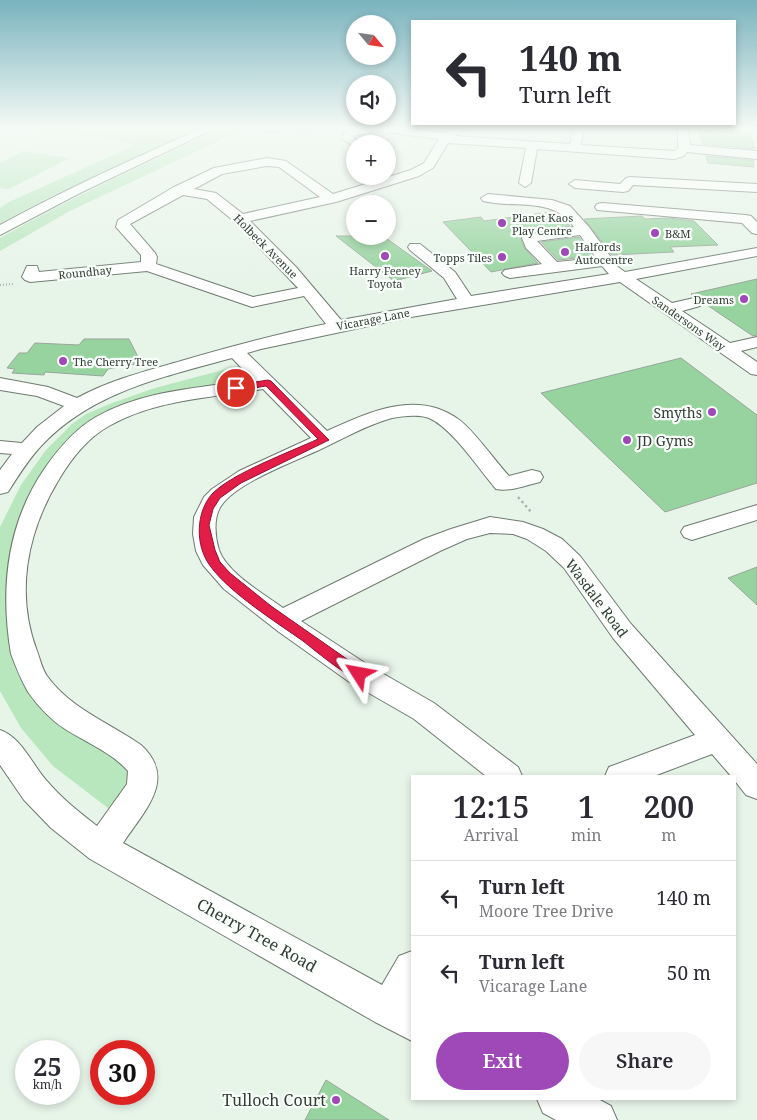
<!DOCTYPE html>
<meta charset="utf-8">
<style>
body{margin:0;font-family:"Noto Serif",serif;background:#f7f7f7;color:#2b2b33;height:100vh;display:flex;flex-direction:column;font-size:19px;white-space:nowrap}
*{box-sizing:border-box;margin:0}
p{font-size:16px;color:#7c7c81}
.icon{flex:none;width:28px;height:28px;fill:none;stroke:currentColor;stroke-width:2;stroke-linecap:round;stroke-linejoin:round}
.map{position:relative;flex:1;overflow:hidden}
.details{position:absolute;left:411px;top:775px;width:325px;height:325px;display:flex;flex-direction:column;background:#fff;border-radius:0px;box-shadow:0 2px 8px #0003}
.details>*{flex:none}
.top-card{position:absolute;left:411px;top:20px;width:325px;height:105px;border-radius:0px;box-shadow:0 2px 8px #0003;background:#fff;color:#2b2b33;overflow:hidden}
.needle{width:32px;rotate:119deg}
.buttons{position:absolute;left:346px;top:15px;display:grid;gap:10px}
.buttons a{display:grid;place-items:center;width:50px;height:50px;border-radius:50%;background:#fff;box-shadow:0 2px 8px #0003;font-size:25px}
.speed{position:absolute;left:15px;top:1040px;display:flex;gap:10px;font-size:25px;font-weight:700;text-align:center}
.speed>*{display:grid;place-content:center;width:65px;height:65px;border-radius:50%;background:#fff;box-shadow:0 2px 8px #0003;line-height:1}
.speed small{font-size:12px;font-weight:400}
.speed .limit{border:8px solid #d22;background:#fff;color:#111}
.pin{position:absolute;display:grid;place-items:center;width:42px;height:42px;color:#fff;margin:-21px;border:2px solid #fff;border-radius:50%;box-shadow:0 1px 5px #0007}
.me{position:absolute;width:55px;margin:-28px;rotate:304deg;stroke-linejoin:round;filter:drop-shadow(0 0 4px #0008)}
.turn{display:flex;align-items:center;gap:18px;height:105px;padding:0 25px;font-size:22px}
.turn .icon{width:65px;height:65px;stroke-width:2.5}
.turn b{display:block;font-size:35px;line-height:42px}
.eta{display:flex;justify-content:space-evenly;align-items:center;height:85px;text-align:center}
.eta b{font-size:30px;font-weight:600;line-height:35px}
.action{display:flex;gap:10px;margin-top:auto;padding:10px 25px}
.action a{flex:1;height:58px;border-radius:30px;background:#9e49b7;color:#fff;font-size:20px;font-weight:600;line-height:58px;text-align:center}
.action a+a{background:#f7f7f7;color:#2b2b33}
ul{padding:0;list-style:none}
li{display:flex;align-items:center;gap:15px;height:75px;padding:0 25px;border-top:1px solid #e1e1e2}
li div{flex:1}
li b{display:block;font-size:19px}
li em{font-style:normal}
.map>svg:first-child{display:block}
</style>
<div class="map">
<svg width="757" height="1120" viewBox="0 0 757 1120">
<rect width="100%" height="100%" fill="#e7f4e8"/>
<path fill="#b8e6bd" d="M8,128H198L48,198L0,223V208L9,202L135,145L107,138Z
M222,128H246L70,211L0,251V238C72,197 147,163 222,128Z
M23,151L70,158L9,189L0,188V163Z
M238,366L256,385L169,398L83,435L16,549L38,684L136,759L121,818L53,766L21,728L0,691V527L21,485L46,450L72,424L86,414L112,403L155,388Z"/>
<path fill="#96d39e" stroke="#9aa69b" d="M699,130L750,133L755,149L703,144Z
M706,156L753,160L754,167L708,163Z
M551,212L565,220L570,226L524,233L520,237L525,249L538,263L491,272L443,222L481,217L484,221Z
M642,216L645,219L668,218L694,221L718,245L670,247L674,252L612,255L584,219Z
M336,236H383L432,271L394,281Z
M579,237L593,256L558,260L541,242Z
M757,279V335L753,336L704,303L701,298L691,294Z
M84,339H129L141,363L108,369L103,376L45,372L44,375L12,373L15,369L7,368L19,353H27L35,343L79,345Z
M681,358L757,415V483L665,512L541,393Z
M757,567V605L728,578Z
M326,1080L389,1120H305Z"/>
<g fill="none" stroke-linecap="round" stroke-linejoin="round">
<g stroke="#6f7a70" stroke-width="2">
<path id="minor" d="M203,128H216L82,192L0,235V225C66,189 134,158 203,128Z
M267,128H284L283,130L267,132L265,130Z
M297,128H310L311,129L305,132L298,130Z
M354,128H403L445,133L452,128H462L461,131L455,136L570,144L574,128H584L581,145L674,151L678,148V128H688L690,145L757,151V159L687,152L684,156L674,159L537,149L531,183L525,187L519,183L526,148L448,143L433,168L419,176L336,202L250,221L296,267L341,320L457,299L444,278L410,250L408,247L410,244H420L455,272L471,296L609,274L602,266L510,278L505,276L502,273L505,270L542,264L526,248L522,238L524,235L574,227C552,196 516,209 483,201L481,198L488,194L552,200L570,206L589,227L618,267L625,272L757,248V256L636,279L672,303L694,298L700,300L702,303L700,306L682,311L730,343L757,337V347L741,351L757,362V375L751,374L620,282L411,317L261,349L247,353L327,431C367,413 416,389 458,419C473,429 495,461 509,476L532,470L540,472L543,477L540,482C526,485 510,492 496,489C479,469 452,428 429,418C418,414 403,416 392,418C366,425 343,439 319,450C293,462 236,483 221,506C213,518 215,537 219,550C227,573 264,594 283,608L424,539L451,529L490,517L523,522L543,529L562,539L580,556L631,624L757,764V799L746,795L735,781V776H731L712,754L654,776H605L609,767L695,735L613,638L564,568L546,551L527,539L513,534L490,533L467,539L440,551L301,621L368,665L434,703L518,767L522,776H486L414,719L348,681L279,632L224,589L203,565L196,551L193,534L194,517L204,497L212,489L239,471L311,438L263,389C211,398 156,399 109,426C87,438 71,459 58,481C27,533 15,593 37,651C40,659 42,669 47,676C71,709 108,722 141,745C178,779 144,811 123,843L382,985L399,956L412,951V1041L375,1022L90,859L51,828L24,800L0,765V730C21,737 32,764 46,780C61,798 79,812 97,826L127,784L128,771C111,752 87,743 65,729C51,720 38,706 28,692C21,680 16,667 11,654C0,589 7,523 45,468C59,448 75,429 96,417C144,390 200,388 253,380L232,358C163,377 91,392 41,446C28,460 18,476 8,492L0,494V470L12,454L0,453V441L22,443L37,427L64,406L37,396L0,390V378L48,387L77,398C110,380 146,371 181,361C229,347 277,334 326,324L304,296L252,307L147,271L30,282L25,280L22,277L27,266H37L39,272L141,262V255L116,227L118,220L174,187L214,168L267,158L286,161L333,194L411,170L424,163L439,139L377,131L354,136V138L361,144H355V147L342,139L345,132ZM267,166L279,167L320,197L243,214L216,193L194,189L222,174ZM183,195L207,199L235,222L298,288L253,297L156,264L157,257L155,253L130,224ZM580,235L596,258L557,262L537,241Z
M630,177L757,184V192L633,185L628,191L623,192L575,188L569,184L575,180L620,184L626,178Z
M602,203L746,215L751,216L757,222V234L752,233L742,223L597,210L595,207L597,204Z
M757,505V520L692,540L684,537L681,532L684,527Z
M537,1099H598L611,1106L617,1120H556L543,1113Z"/>
</g>
<path stroke="#abb6ac" stroke-width="2" stroke-dasharray="1 2" stroke-linecap="butt" d="M0,285L14,284"/>
<path stroke="#abb6ac" stroke-width="2.5" stroke-dasharray="2.5 3" stroke-linecap="butt" d="M518,497L532,513"/>
<use href="#minor" fill="#fff" fill-rule="evenodd"/>
</g>
<linearGradient id="sky" x2="0" y2="1"><stop stop-color="#7ab3be"/><stop offset="0.45" stop-color="#f4faf5"/><stop offset="1" stop-color="#f4faf5" stop-opacity="0"/></linearGradient>
<rect width="757" height="284" fill="url(#sky)"/>
<path fill="#e11d48" stroke="#92132f" d="M268,380L271,381L329,440L241,483L220,498L213,509L209,525L215,550L220,562L230,573L271,606L364,671L366,674L364,678L359,680C343,674 317,652 303,641C276,622 230,593 211,567C195,547 195,512 213,493C233,473 290,452 318,439L266,386L236,391L232,388L236,385Z"/>
<g fill="#9e49b7" stroke="#f9fffa" stroke-width="2">
<circle cx="502" cy="223" r="5"/>
<circle cx="655" cy="233" r="5"/>
<circle cx="565" cy="252" r="5"/>
<circle cx="385" cy="256" r="5"/>
<circle cx="502" cy="257" r="5"/>
<circle cx="744" cy="299" r="5"/>
<circle cx="63" cy="361" r="5"/>
<circle cx="712" cy="412" r="5"/>
<circle cx="627" cy="440" r="5"/>
<circle cx="336" cy="1100" r="5"/>
</g>
<g text-anchor="middle" dominant-baseline="central" stroke-width="4.5" stroke-linejoin="round" paint-order="stroke">
<g font-size="11" fill="#363b36" stroke="#f9fffa" text-anchor="start">
<text x="512" y="217">Planet Kaos<tspan x="512" dy="13">Play Centre</tspan></text>
<text x="665" y="233">B&amp;M</text>
<text x="575" y="246">Halfords<tspan x="575" dy="13">Autocentre</tspan></text>
<text x="492" y="257" text-anchor="end">Topps Tiles</text>
<text x="385" y="270" text-anchor="middle">Harry Feeney<tspan x="385" dy="13">Toyota</tspan></text>
<text x="734" y="299" text-anchor="end">Dreams</text>
<text x="73" y="361">The Cherry Tree</text>
</g>
<g font-size="11" fill="#363b36" stroke="#f9fffa">
<text transform="translate(266 246) rotate(45)">Holbeck Avenue</text>
<text transform="translate(85 272) rotate(-6)">Roundhay</text>
<text transform="translate(373 319) rotate(-11)">Vicarage Lane</text>
<text transform="translate(689 323) rotate(35)">Sandersons Way</text>
</g>
<g font-size="14" fill="#363b36" stroke="#f9fffa" text-anchor="end">
<text x="702" y="412">Smyths</text>
<text x="637" y="440" text-anchor="start">JD Gyms</text>
</g>
<g font-size="14" fill="#363b36" stroke="#f9fffa">
<text transform="translate(597 598) rotate(53)">Wasdale Road</text>
</g>
<g font-size="16" fill="#363b36" stroke="#f9fffa">
<text transform="translate(257 935) rotate(29)">Cherry Tree Road</text>
</g>
<g font-size="16" fill="#363b36" stroke="#f9fffa" text-anchor="end">
<text x="326" y="1100">Tulloch Court</text>
</g>
</g>
</svg>
<div class="buttons">
<a><svg class="needle" viewBox="-14 -14 28 28"><path d="M0-13l5 13h-10z" fill="#e53935"/><path d="M0 13l5-13h-10z" fill="#7c7c81"/></svg></a>
<a><svg class="icon" aria-label="sound" viewBox="0 0 24 24"><path d="M4 9h4l5-4v14l-5-4H4zM17 9q2 3 0 6"/></svg></a>
<a>+</a>
<a>−</a>
</div>
<div class="speed"><div>25<small>km/h</small></div><div class="limit">30</div></div>
<div class="pin" style="left:236px;top:388px;background:#d93025"><svg class="icon" aria-label="arrive" viewBox="0 0 24 24"><path d="M6 21V4h12l-3 4 3 4H6"/></svg></div>
<svg class="me" style="left:359px;top:674px" viewBox="-20 -20 40 40"><path d="M0-17L14 15 0 8-14 15z" fill="#e11d48" stroke="#fff" stroke-width="4"/></svg>
<div class="top-card">
<div class="turn"><svg class="icon" aria-label="left" viewBox="0 0 24 24"><path d="M17 20v-9H6M10 6l-5 5 5 5"/></svg><div><b>140 m</b>Turn left</div></div>
</div>
<section class="details">
<div class="eta">
<div><b>12:15</b><p>Arrival</p></div>
<div><b>1</b><p>min</p></div>
<div><b>200</b><p>m</p></div>
</div>
<ul>
<li><svg class="icon" aria-label="left" viewBox="0 0 24 24"><path d="M17 20v-9H6M10 6l-5 5 5 5"/></svg><div><b>Turn left</b><p>Moore Tree Drive</p></div><em>140 m</em></li>
<li><svg class="icon" aria-label="left" viewBox="0 0 24 24"><path d="M17 20v-9H6M10 6l-5 5 5 5"/></svg><div><b>Turn left</b><p>Vicarage Lane</p></div><em>50 m</em></li>
</ul>
<div class="action"><a>Exit</a><a>Share</a></div>
</section>
</div>
